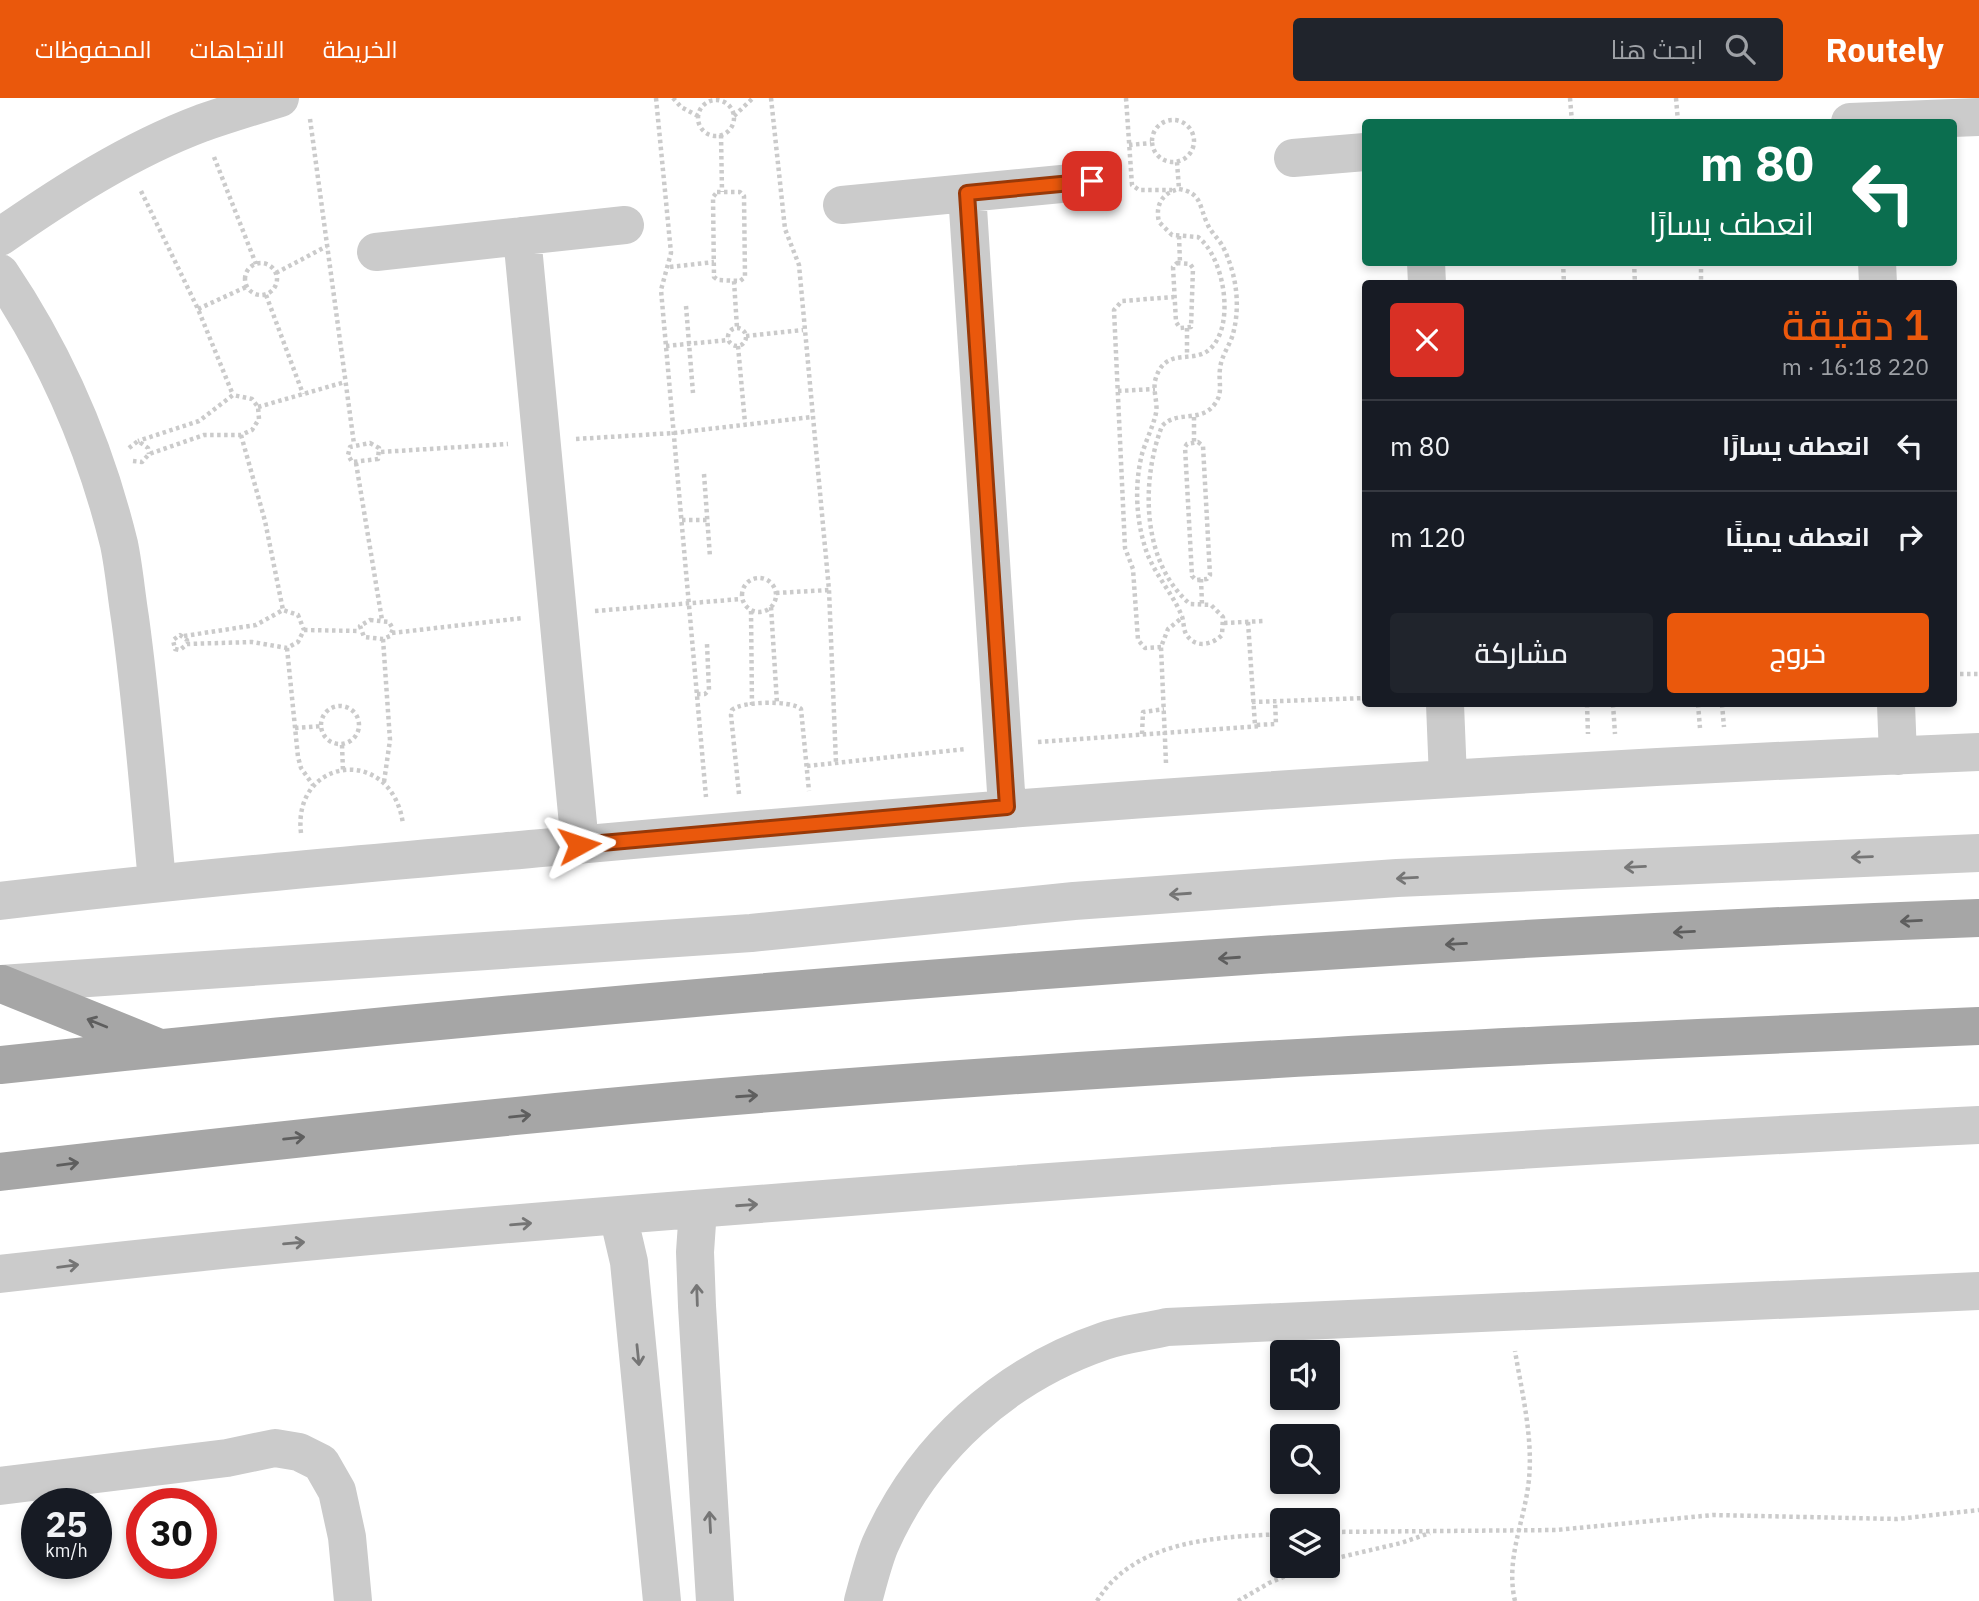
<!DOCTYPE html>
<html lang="ar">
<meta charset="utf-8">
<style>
body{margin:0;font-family:"IBM Plex Sans",Cairo,sans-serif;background:#20242c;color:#f1f3f6;direction:rtl;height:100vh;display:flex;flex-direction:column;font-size:26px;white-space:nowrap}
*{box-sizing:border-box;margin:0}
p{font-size:23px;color:#9ea1a6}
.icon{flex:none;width:38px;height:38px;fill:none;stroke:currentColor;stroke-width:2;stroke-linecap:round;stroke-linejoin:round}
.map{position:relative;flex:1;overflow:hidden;direction:ltr}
.panel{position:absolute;left:1362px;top:182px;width:595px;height:427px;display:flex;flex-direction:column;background:#171b24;border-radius:7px;box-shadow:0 4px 10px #0003;direction:rtl}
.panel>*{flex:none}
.top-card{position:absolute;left:1362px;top:21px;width:595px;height:147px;border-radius:7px;box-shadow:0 4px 10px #0003;direction:rtl;background:#0b6e4f;color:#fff;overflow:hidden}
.buttons{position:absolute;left:1270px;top:1242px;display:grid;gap:14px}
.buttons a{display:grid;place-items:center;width:70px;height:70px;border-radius:7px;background:#171b24;box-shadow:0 4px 10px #0003;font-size:35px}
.speed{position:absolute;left:21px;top:1390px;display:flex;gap:14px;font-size:35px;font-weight:700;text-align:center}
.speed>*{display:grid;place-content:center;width:91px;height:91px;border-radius:50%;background:#171b24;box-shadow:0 4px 10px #0003;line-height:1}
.speed small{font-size:18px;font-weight:400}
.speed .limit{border:10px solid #d22;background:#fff;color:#111}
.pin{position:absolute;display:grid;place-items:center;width:60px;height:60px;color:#fff;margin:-30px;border-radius:14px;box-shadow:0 4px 10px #0006}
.me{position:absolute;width:77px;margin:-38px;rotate:85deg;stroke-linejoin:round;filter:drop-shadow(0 0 5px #0008)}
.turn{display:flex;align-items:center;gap:24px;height:147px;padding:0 28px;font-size:32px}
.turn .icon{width:91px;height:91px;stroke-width:2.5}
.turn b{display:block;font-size:49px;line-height:60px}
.round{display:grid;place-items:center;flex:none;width:74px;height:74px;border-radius:7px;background:#20242c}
.summary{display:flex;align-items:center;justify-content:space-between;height:119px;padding:0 28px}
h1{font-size:42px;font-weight:600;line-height:52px;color:#ea580c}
.button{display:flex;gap:14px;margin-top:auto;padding:14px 28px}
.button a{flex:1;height:80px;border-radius:7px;background:#ea580c;color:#fff;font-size:28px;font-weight:600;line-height:80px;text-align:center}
.button a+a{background:#20242c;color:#f1f3f6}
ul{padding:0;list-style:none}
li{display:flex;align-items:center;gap:21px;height:91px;padding:0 28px;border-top:2px solid #363941}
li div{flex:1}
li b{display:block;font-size:26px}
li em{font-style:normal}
header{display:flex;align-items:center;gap:42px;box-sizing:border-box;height:98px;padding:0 35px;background:#ea580c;color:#fff}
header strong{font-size:33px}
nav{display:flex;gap:38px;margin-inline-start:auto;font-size:24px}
.search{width:490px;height:63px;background:#20242c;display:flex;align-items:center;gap:18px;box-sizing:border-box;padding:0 24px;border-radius:7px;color:#9ea1a6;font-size:26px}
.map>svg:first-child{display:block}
</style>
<header>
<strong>Routely</strong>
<div class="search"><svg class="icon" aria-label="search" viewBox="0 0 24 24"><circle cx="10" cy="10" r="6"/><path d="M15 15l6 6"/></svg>ابحث هنا</div>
<nav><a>الخريطة</a><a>الاتجاهات</a><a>المحفوظات</a></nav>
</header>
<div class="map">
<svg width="1979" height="1503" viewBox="0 0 1979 1503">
<rect width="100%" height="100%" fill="#fff"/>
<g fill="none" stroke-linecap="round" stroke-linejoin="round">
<path stroke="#cbcbcb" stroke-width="4.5" stroke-dasharray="3.5 3.5" stroke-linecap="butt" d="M656,0L671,155L661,192L706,699
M673,0L681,9L698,18
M771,0L785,131L799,167L829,492L836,665
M1126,0L1132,87L1139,92H1172
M1570,0L1572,24
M1676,0L1678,24
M698 20a18 18 0 1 1 36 0a18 18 0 1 1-36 0Z
M734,18L753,0
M310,21L354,346
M1152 43a21 21 0 1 1 42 0a21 21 0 1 1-42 0Z
M721,37L722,94
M1129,47L1151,45
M214,59L256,166
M1177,64L1179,91
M1179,91C1202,95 1199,108 1207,125C1210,133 1217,139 1222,147C1236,174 1241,206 1233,236C1230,247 1221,258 1220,271C1218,284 1224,295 1214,307C1200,325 1177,312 1162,328C1141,382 1141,464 1190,506L1211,507L1223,519L1222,537C1212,547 1195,551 1186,536C1183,530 1184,522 1181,516C1172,495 1156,478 1147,455C1136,424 1134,388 1142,356C1146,342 1153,329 1156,315C1158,305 1153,294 1155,283C1164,247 1193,267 1210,251C1236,227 1224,159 1198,139L1172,137L1159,124C1155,107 1162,95 1179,91Z
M141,93L198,211L233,297
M717,94H740L744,98L745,179L740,183L718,182L714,179L713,99Z
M1179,138L1180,165
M1563,164L1564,186
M1634,164L1635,186
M1701,164V186
M245 181a16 16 0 1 1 32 0a16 16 0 1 1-32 0Z
M1177,165L1190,166L1193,170L1191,229L1180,230L1176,224L1173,169Z
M670,169L714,164
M276,175L327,148
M734,183L737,230
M266,197L303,296
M686,208L693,295
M198,211L246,189
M1187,230V257
M728 239a9 9 0 1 1 18 0a9 9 0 1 1-18 0Z
M746,238L803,232
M666,248L729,242
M738,248L745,325
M1118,293L1155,291
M258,309L345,284
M1194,319V344
M241,337L265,423L283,512
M576,341L674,335L812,319
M1198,344L1203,348L1210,477L1207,481L1196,482L1192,478L1185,349L1187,346Z
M370,345L379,350L378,361L352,364L348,357L350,349Z
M129,350L138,343L148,350L149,356
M381,354L508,346
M133,363L142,364L149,356L204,337H241L252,332L259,321L258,309L252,301L233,297L199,323L138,343
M356,365L382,522
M704,376L710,459
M682,422H708
M742 497a17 17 0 1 1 34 0a17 17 0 1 1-34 0Z
M1201,481L1202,506
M776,495L829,492
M771,509L777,605
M595,513L741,501
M751,513L752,607
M370,522L389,524L393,531L390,538L383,541L364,539L360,528Z
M1248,524L1255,627L1276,626L1275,603
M1224,525L1264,523
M304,532L360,533
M392,535L523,520
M184,538L256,527L283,512L298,517L304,532L298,544L287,550L252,544L187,546L180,552L175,551L173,542L180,537L187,542V546
M383,541L390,642L384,684
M1161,549L1145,550L1138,542L1133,471L1125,450L1114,212L1122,203L1174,199
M287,550L298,659L301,670L313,687
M1953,576H1979
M697,596H705L709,592L707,546
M1252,604L1365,600
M1587,606L1588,636
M1613,606L1615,636
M1698,606L1700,630
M1722,606L1724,629
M321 627a19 19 0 1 1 38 0a19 19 0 1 1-38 0Z
M295,630L321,628
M1142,636L1143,614L1164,611
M1038,644L1260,628
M342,647L343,673
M1166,665L1161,549L1168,531L1183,519
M807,668L966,651
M739,696L731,617L732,612C742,603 791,602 801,611L809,693
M301,735C292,659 392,646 403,726
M1328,1434L1556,1432L1713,1417L1897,1421L1979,1412
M1328,1462L1401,1445L1430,1435
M1097,1503C1135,1441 1219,1439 1283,1436
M1238,1503L1269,1485L1309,1468
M1515,1503C1505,1460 1525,1423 1529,1381C1533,1339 1522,1295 1515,1253"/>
<path stroke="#cbcbcb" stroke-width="38" d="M1850,24L1979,19
M1293,60L1365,54
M967,95L1007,709
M842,107L1092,83
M522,138L580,747
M0,139C63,95 130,52 202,25C228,16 254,8 280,0
M376,154L625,127
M1426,164L1427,186
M1877,164L1878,186
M0,175C56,258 95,348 119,446C124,470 126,495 130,520C142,607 149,696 157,784
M1445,606L1448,680
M1896,606L1898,658
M0,803C192,780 384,764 576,747C1043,705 1510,673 1979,654
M0,886L751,835L1074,803L1397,780L1979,755
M698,1111L695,1154L697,1208L715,1503
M618,1117L629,1164L662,1503
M0,1176C274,1144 549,1122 824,1101C1209,1071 1594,1045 1979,1027
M0,1388L227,1360L275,1350L299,1354L321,1365L337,1393L347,1439L353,1503
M863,1503C868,1485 873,1464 880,1447C923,1350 1004,1277 1104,1243C1124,1236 1146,1234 1167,1229L1979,1193"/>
<path stroke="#a6a6a6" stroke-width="38" d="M2,886L155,948
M0,967C657,897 1318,844 1979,820
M0,1074C225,1048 449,1023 675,1003C1108,966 1544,946 1979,928"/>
</g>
<defs><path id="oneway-shaft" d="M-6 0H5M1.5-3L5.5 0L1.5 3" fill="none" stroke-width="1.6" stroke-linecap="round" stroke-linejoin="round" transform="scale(1.75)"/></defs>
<g stroke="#757575">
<use href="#oneway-shaft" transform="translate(1862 759) rotate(178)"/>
<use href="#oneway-shaft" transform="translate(1635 769) rotate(177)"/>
<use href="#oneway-shaft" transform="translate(1407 780) rotate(177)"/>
<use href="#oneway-shaft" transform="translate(1180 796) rotate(176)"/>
<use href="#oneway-shaft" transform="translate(747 1107) rotate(-4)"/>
<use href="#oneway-shaft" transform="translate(521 1126) rotate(-5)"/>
<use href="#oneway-shaft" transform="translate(294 1145) rotate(-5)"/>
<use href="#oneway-shaft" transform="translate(68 1168) rotate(-7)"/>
<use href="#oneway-shaft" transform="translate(697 1197) rotate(-92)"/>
<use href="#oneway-shaft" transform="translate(638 1257) rotate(84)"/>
<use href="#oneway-shaft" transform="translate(710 1424) rotate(-93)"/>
</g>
<g stroke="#5e5e5e">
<use href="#oneway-shaft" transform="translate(1911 823) rotate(177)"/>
<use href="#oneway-shaft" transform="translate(1684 834) rotate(177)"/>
<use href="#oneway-shaft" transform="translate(1456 846) rotate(177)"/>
<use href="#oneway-shaft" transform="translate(1229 860) rotate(176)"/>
<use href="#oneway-shaft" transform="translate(97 925) rotate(-158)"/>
<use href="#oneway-shaft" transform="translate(747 998) rotate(-4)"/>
<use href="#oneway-shaft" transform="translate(520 1018) rotate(-6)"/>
<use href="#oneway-shaft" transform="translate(294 1040) rotate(-6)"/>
<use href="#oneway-shaft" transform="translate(68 1066) rotate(-7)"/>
</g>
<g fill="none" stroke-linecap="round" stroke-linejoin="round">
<g stroke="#983908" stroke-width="18">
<path id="route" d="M579,747L1007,709L967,95L1092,83"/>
</g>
<use href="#route" stroke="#ea580c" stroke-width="12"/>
</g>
</svg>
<div class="buttons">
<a><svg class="icon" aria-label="sound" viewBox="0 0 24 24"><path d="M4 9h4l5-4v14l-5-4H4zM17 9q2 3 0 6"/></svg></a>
<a><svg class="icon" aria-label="search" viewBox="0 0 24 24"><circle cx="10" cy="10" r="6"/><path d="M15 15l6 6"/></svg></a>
<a><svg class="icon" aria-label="layers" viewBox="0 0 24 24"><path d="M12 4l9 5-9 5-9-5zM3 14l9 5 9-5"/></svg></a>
</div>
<div class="speed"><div>25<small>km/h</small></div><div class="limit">30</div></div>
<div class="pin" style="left:1092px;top:83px;background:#d93025"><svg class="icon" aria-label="arrive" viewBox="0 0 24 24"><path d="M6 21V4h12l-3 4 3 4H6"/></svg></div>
<svg class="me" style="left:579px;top:747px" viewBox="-20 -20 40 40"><path d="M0-17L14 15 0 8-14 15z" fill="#ea580c" stroke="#fff" stroke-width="4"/></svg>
<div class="top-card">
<div class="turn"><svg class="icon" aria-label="left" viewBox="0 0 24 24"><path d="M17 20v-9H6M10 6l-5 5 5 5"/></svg><div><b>80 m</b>انعطف يسارًا</div></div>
</div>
<section class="panel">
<div class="summary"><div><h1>1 دقيقة</h1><p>220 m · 16:18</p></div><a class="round" style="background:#d93025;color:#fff"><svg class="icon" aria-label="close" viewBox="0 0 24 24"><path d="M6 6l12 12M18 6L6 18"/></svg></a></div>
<ul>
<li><svg class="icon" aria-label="left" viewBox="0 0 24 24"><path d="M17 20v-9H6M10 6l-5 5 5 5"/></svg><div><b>انعطف يسارًا</b></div><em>80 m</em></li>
<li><svg class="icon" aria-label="right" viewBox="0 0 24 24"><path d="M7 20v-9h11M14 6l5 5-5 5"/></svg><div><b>انعطف يمينًا</b></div><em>120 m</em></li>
</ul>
<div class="button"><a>خروج</a><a>مشاركة</a></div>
</section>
</div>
